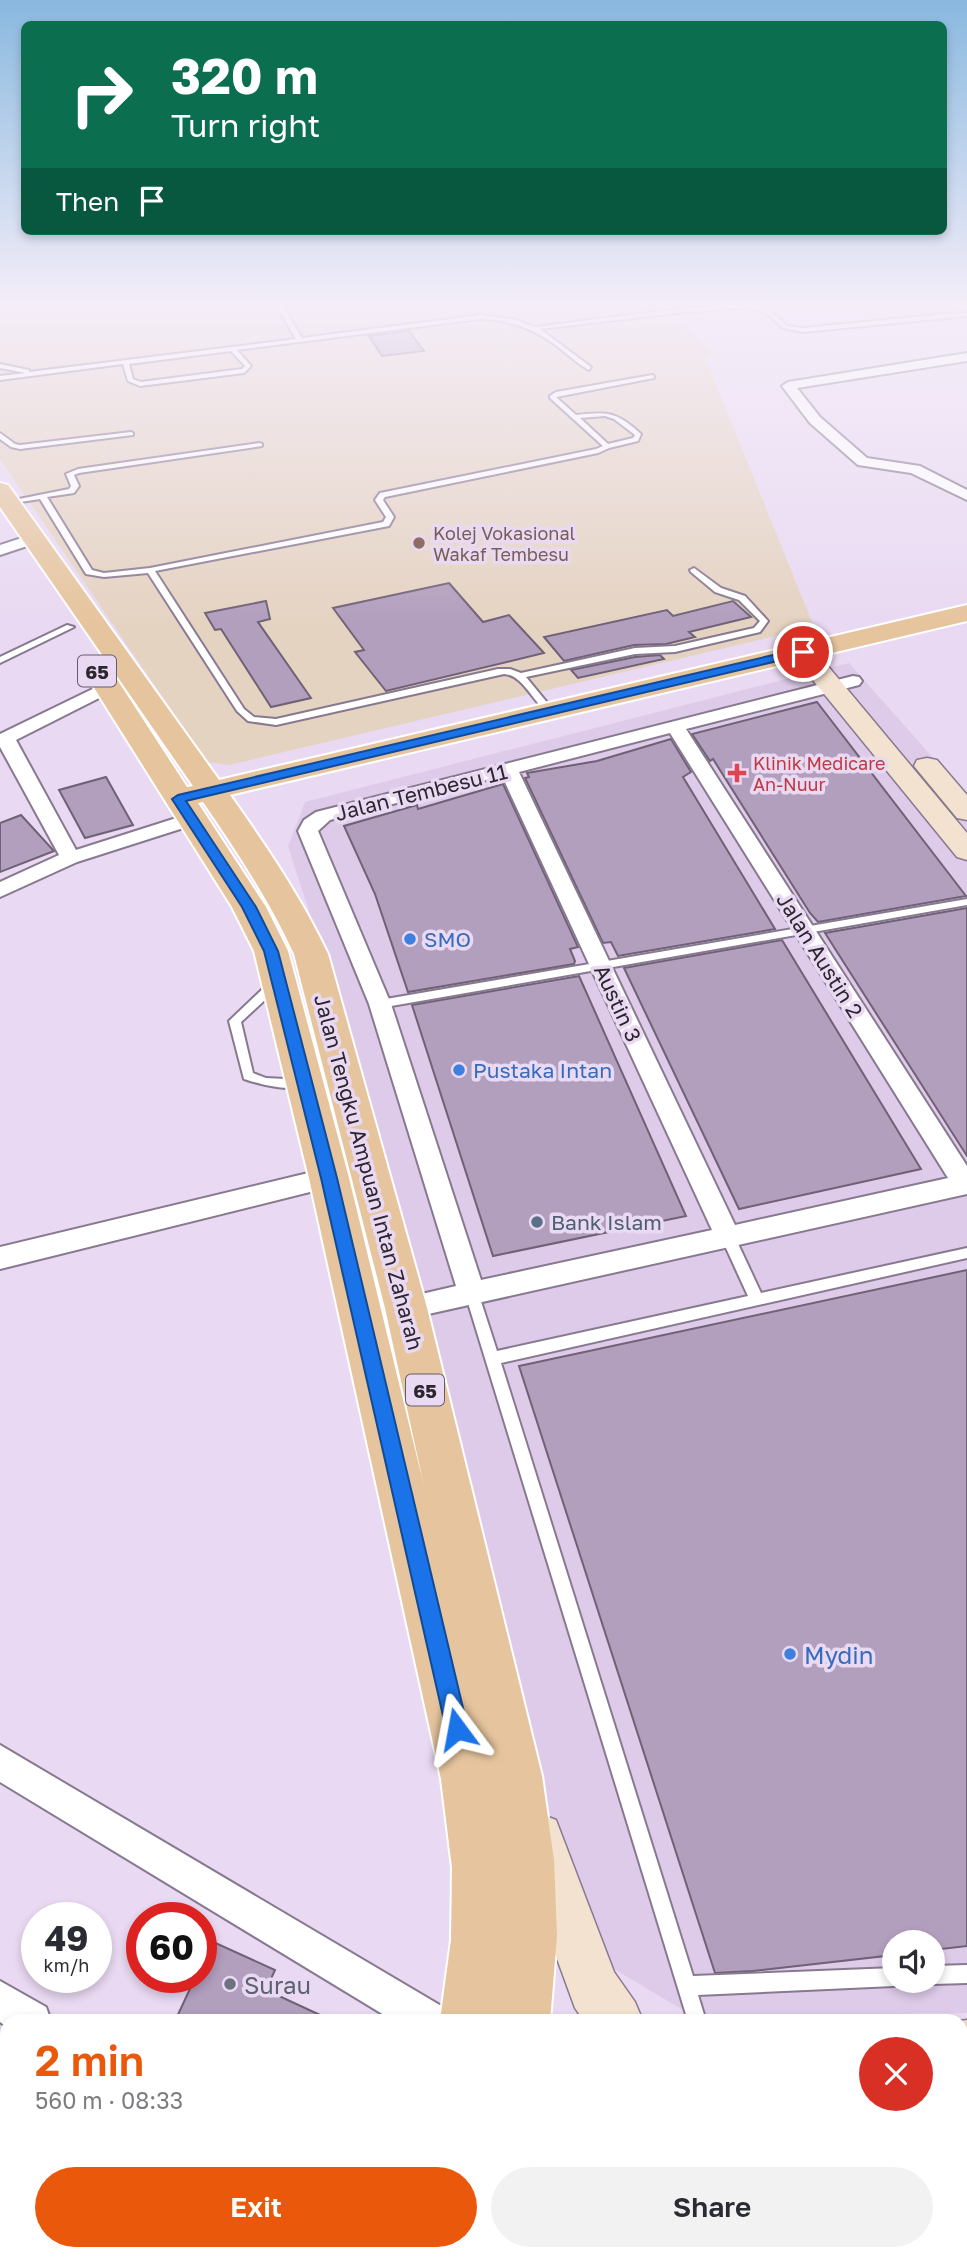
<!DOCTYPE html>
<meta charset="utf-8">
<style>
body{margin:0;font-family:"Golos Text",sans-serif;background:#f2f2f3;color:#2b2b33;height:100vh;display:flex;flex-direction:column;font-size:26px;white-space:nowrap}
*{box-sizing:border-box;margin:0}
p{font-size:23px;color:#7c7c81}
.icon{flex:none;width:38px;height:38px;fill:none;stroke:currentColor;stroke-width:2;stroke-linecap:round;stroke-linejoin:round}
.map{position:relative;flex:1;overflow:hidden}
.drawer{position:absolute;left:0px;top:2014px;width:968px;height:247px;display:flex;flex-direction:column;background:#fff;border-radius:21px 21px 0 0;box-shadow:0 4px 10px #0003}
.drawer>*{flex:none}
.guide{position:absolute;left:21px;top:21px;width:926px;height:214px;border-radius:10px;box-shadow:0 4px 10px #0003;background:#0b6e4f;color:#fff;overflow:hidden}
.tools{position:absolute;left:882px;top:1930px;display:grid;gap:14px}
.tools a{display:grid;place-items:center;width:63px;height:63px;border-radius:50%;background:#fff;box-shadow:0 4px 10px #0003;font-size:35px}
.speed{position:absolute;left:21px;top:1902px;display:flex;gap:14px;font-size:35px;font-weight:700;text-align:center}
.speed>*{display:grid;place-content:center;width:91px;height:91px;border-radius:50%;background:#fff;box-shadow:0 4px 10px #0003;line-height:1}
.speed small{font-size:18px;font-weight:400}
.speed .limit{border:10px solid #d22;background:#fff;color:#111}
.pin{position:absolute;display:grid;place-items:center;width:60px;height:60px;color:#fff;margin:-30px;border:4px solid #fff;border-radius:50%;box-shadow:0 2px 7px #0007}
.me{position:absolute;width:77px;margin:-38px;rotate:347deg;stroke-linejoin:round;filter:drop-shadow(0 0 5px #0008)}
.turn{display:flex;align-items:center;gap:24px;height:147px;padding:0 35px;font-size:32px}
.turn .icon{width:91px;height:91px;stroke-width:2.5}
.turn b{display:block;font-size:49px;line-height:60px}
.then{display:flex;align-items:center;height:66px;padding:0 35px;background:#0003;gap:14px;font-size:26px}
.round{display:grid;place-items:center;flex:none;width:74px;height:74px;border-radius:37px;background:#f2f2f3}
.overview{display:flex;align-items:center;justify-content:space-between;height:119px;padding:0 35px}
h1{font-size:42px;font-weight:600;line-height:52px;color:#ea580c}
.primary-button{display:flex;gap:14px;margin-top:auto;padding:14px 35px}
.primary-button a{flex:1;height:80px;border-radius:42px;background:#ea580c;color:#fff;font-size:28px;font-weight:600;line-height:80px;text-align:center}
.primary-button a+a{background:#f2f2f3;color:#2b2b33}
.map>svg:first-child{display:block}
</style>
<div class="map">
<svg width="967" height="2260" viewBox="0 0 967 2260">
<rect width="100%" height="100%" fill="#e9d9f2"/>
<path fill="#decbe9" fill-rule="evenodd" d="M849,663L967,796V2013L693,2016L614,1969L537,1799L336,995L288,846L305,802ZM894,1942H933V1981H894Z"/>
<path fill="#e5d3c2" d="M0,305H662L716,355L705,357L814,627L229,765L207,762L0,459Z"/>
<path fill="#b29ebd" stroke="#6f6176" stroke-width="2" d="M409,331L424,351L382,356L369,336Z
M449,583L483,622L509,615L544,653L386,691L355,652L364,650L333,608Z
M266,601L270,619L258,622L311,698L271,707L221,629L215,630L205,613Z
M733,601L751,617L689,632L695,637L666,644L634,645L564,661L544,637L667,610L673,616Z
M660,655L664,659L578,678L571,670L635,657Z
M817,702L966,896L818,922L810,913L713,759L710,761L692,734Z
M671,739L691,772L683,777L775,929L618,956L611,942L603,943L525,778L529,777L527,773L597,761Z
M106,777L133,825L85,838L59,790Z
M503,784L578,947L570,949L575,961L574,964L408,992L375,894L344,826L417,805L418,809Z
M21,815L54,851L0,872V823Z
M967,908V1156L825,933Z
M782,940L921,1169L739,1209L624,968Z
M579,976L686,1216L493,1256L412,1005Z
M967,1270V1946L933,1950V1942H894V1955L753,1971L715,1973L519,1366Z
M211,1941L275,1970L266,1990L333,2021H175L195,1978H201V1963Z"/>
<g fill="none" stroke-linecap="round" stroke-linejoin="round">
<g stroke="#87798f" stroke-width="4">
<path id="lane" d="M276,305H282L302,338L480,315L513,319L535,327L685,308L746,305L768,309L787,326L803,328L967,312V316L803,332L783,328L764,311L741,308L685,312L540,329L591,367L589,370C579,365 571,357 562,350C537,330 512,320 480,319L237,350L251,366L244,373L140,386L128,381L123,364L0,380V376L26,373L0,368V364L29,370V372L296,339ZM231,351L245,366L242,369L141,382L133,379L129,364Z
M652,375L654,376V378L556,397L576,415C608,411 617,412 641,434L638,441L609,448L598,453L385,497L383,500L394,517L389,526L155,571L244,709L254,717L276,719L498,669H510L521,673L635,648L675,646L754,628L760,621L739,600L715,592L691,572L690,570L694,568L721,588L745,596L768,621L760,632L675,652L635,654L526,677L554,711L550,714C533,704 524,675 504,674L276,725L248,721L237,711L148,573L104,577L86,574L40,499L8,504L4,502L69,489L71,486L66,474L78,469L260,443L262,444V446L79,473L74,475L79,486L74,493L47,497L92,570L104,573L150,568L383,522L386,517L375,500L380,493L596,449L603,446L550,398V396L556,392ZM605,416L614,419L635,435L633,438L608,444L580,418Z
M131,432L133,433V435L20,449L11,447L0,439V433L15,444L20,445Z
M67,625L74,627L0,663V657Z
M967,899V905L380,1008L374,1004L380,1000Z
M276,979L280,980L282,983L280,986L241,1022L253,1073L266,1078L305,1080L307,1083C295,1094 259,1084 244,1079L229,1021L272,980Z
M728,1232L733,1233L761,1293L967,1248V1258L501,1363L693,1976L894,1968V1981H902L901,1984L894,1986L698,1995L706,2021H688L465,1293L467,1289L472,1287L477,1289L497,1351L748,1296L721,1237L723,1233Z
M967,1965V1983L933,1984L926,1981H933V1966Z"/>
</g>
<g stroke="#87798f" stroke-width="4">
<path id="street" d="M967,353V361L797,388L820,417L867,458L920,466L967,490V500L911,473L858,465L810,423L782,386L788,382Z
M34,534L39,536L42,539L39,542L0,555V545Z
M853,676L859,677L862,681L859,685L686,729L967,1166V1194L406,1319L396,1316L392,1308L396,1300L456,1286L369,1004L298,831L304,820L316,812ZM670,733L948,1178L735,1225L519,772ZM502,776L712,1230L481,1280L391,1004L318,831L330,820Z
M107,682L113,683L116,687L113,691L16,740L76,850L192,813L199,815L202,819L199,823L77,862L0,897V882L59,855L0,747V734Z
M329,1168L338,1171L342,1178L338,1185L0,1269V1247Z
M0,1745L443,2007L448,2021H394L0,1782Z
M0,1981L46,2007L51,2021H7V2027L0,2022Z
M277,2254H323L325,2260H279Z
M660,2254H702L704,2260H662Z"/>
</g>
<g stroke="#87798f" stroke-width="3">
<path id="secondary" d="M803,645L812,647L967,833V860L957,857L794,657L791,652L794,647Z
M927,758L937,760L967,795V820L957,818L914,766L917,760Z
M538,1813L556,1820L614,1972L635,2002L643,2021H584L575,2008L513,1838L520,1820Z
M967,2020V2076H961V2021H959Z
M961,2139H967V2197H961Z"/>
</g>
<g stroke="#fff" stroke-width="4">
<path id="primary" d="M0,483L8,485L219,780L967,605V621L230,795C266,846 301,897 328,954L427,1308L542,1776L554,1860L557,1936L550,2021H440L451,1940L452,1868L441,1779L309,1178L254,951L232,907L81,667L85,661L95,659L105,661L187,787L193,786L0,507ZM203,802C237,851 269,900 294,954L385,1308L424,1486L349,1178L288,951L266,907L198,803Z
M383,2254H487L485,2260H381Z"/>
</g>
<use href="#lane" fill="#fff" fill-rule="evenodd"/>
<use href="#street" fill="#fff" fill-rule="evenodd"/>
<use href="#secondary" fill="#f3e2cf" fill-rule="evenodd"/>
<use href="#primary" fill="#e6c59e" fill-rule="evenodd"/>
</g>
<linearGradient id="sky" x2="0" y2="1"><stop stop-color="#89b8df"/><stop offset="0.49" stop-color="#f5eef9"/><stop offset="1" stop-color="#f5eef9" stop-opacity="0"/></linearGradient>
<rect width="967" height="622" fill="url(#sky)"/>
<path fill="#1a73e8" stroke="#114b97" stroke-width="2" d="M803,648L809,652L807,654L186,801L256,907L278,951L337,1178L468,1729L464,1737L457,1740L449,1737L446,1729L321,1178L264,951L242,907L172,799L178,795Z"/>
<circle fill="#8d6e63" stroke="#e9d9f2" stroke-width="2.5" cx="419" cy="543" r="7"/>
<path fill="#e0444e" stroke="#e9d9f2" stroke-width="2.5" d="M733.5 762.5h7v7h7v7h-7v7h-7v-7h-7v-7h7z"/>
<g fill="#3f7fe0" stroke="#e9d9f2" stroke-width="2.5">
<circle cx="410" cy="939" r="7"/>
<circle cx="459" cy="1070" r="7"/>
<circle cx="790" cy="1654" r="7"/>
</g>
<circle fill="#5c6f8a" stroke="#e9d9f2" stroke-width="2.5" cx="537" cy="1222" r="7"/>
<circle fill="#6b7280" stroke="#e9d9f2" stroke-width="2.5" cx="230" cy="1984" r="7"/>
<g text-anchor="middle" dominant-baseline="central" stroke-width="7" stroke-linejoin="round" paint-order="stroke">
<g font-size="18" fill="#785e54" stroke="#e9d9f2" text-anchor="start">
<text x="433" y="533">Kolej Vokasional<tspan x="433" dy="21">Wakaf Tembesu</tspan></text>
</g>
<g font-size="18" fill="#be3a42" stroke="#e9d9f2" text-anchor="start">
<text x="753" y="763">Klinik Medicare<tspan x="753" dy="21">An-Nuur</tspan></text>
</g>
<g fill="#e9d9f2" stroke="#655c6a" stroke-width="2">
<rect x="78" y="655.5" width="38" height="31" rx="5"/>
<rect x="406" y="1374.5" width="38" height="31" rx="5"/>
</g>
<g font-size="19" font-weight="bold" fill="#2c262f">
<text x="97" y="671">65</text>
<text x="425" y="1390">65</text>
</g>
<g font-size="21" fill="#2c262f" stroke="#e9d9f2">
<text transform="translate(421 792) rotate(-14)">Jalan Tembesu 11</text>
<text transform="translate(820 955) rotate(58)">Jalan Austin 2</text>
<text transform="translate(618 1003) rotate(65)">Austin 3</text>
<text transform="translate(369 1172) rotate(75)">Jalan Tengku Ampuan Intan Zaharah</text>
</g>
<g font-size="21" fill="#366cbe" stroke="#e9d9f2" text-anchor="start">
<text x="424" y="939">SMO</text>
<text x="473" y="1070">Pustaka Intan</text>
</g>
<g font-size="21" fill="#4e5e75" stroke="#e9d9f2" text-anchor="start">
<text x="551" y="1222">Bank Islam</text>
</g>
<g font-size="24" fill="#366cbe" stroke="#e9d9f2" text-anchor="start">
<text x="804" y="1654">Mydin</text>
</g>
<g font-size="24" fill="#5b616d" stroke="#e9d9f2" text-anchor="start">
<text x="244" y="1984">Surau</text>
</g>
</g>
</svg>
<div class="tools">
<a><svg class="icon" aria-label="sound" viewBox="0 0 24 24"><path d="M4 9h4l5-4v14l-5-4H4zM17 9q2 3 0 6"/></svg></a>
</div>
<div class="speed"><div>49<small>km/h</small></div><div class="limit">60</div></div>
<div class="pin" style="left:803px;top:652px;background:#d93025"><svg class="icon" aria-label="arrive" viewBox="0 0 24 24"><path d="M6 21V4h12l-3 4 3 4H6"/></svg></div>
<svg class="me" style="left:457px;top:1729px" viewBox="-20 -20 40 40"><path d="M0-17L14 15 0 8-14 15z" fill="#1a73e8" stroke="#fff" stroke-width="4"/></svg>
<div class="guide">
<div class="turn"><svg class="icon" aria-label="right" viewBox="0 0 24 24"><path d="M7 20v-9h11M14 6l5 5-5 5"/></svg><div><b>320 m</b>Turn right</div></div>
<div class="then">Then<svg class="icon" aria-label="arrive" viewBox="0 0 24 24"><path d="M6 21V4h12l-3 4 3 4H6"/></svg></div>
</div>
<section class="drawer">
<div class="overview"><div><h1>2 min</h1><p>560 m · 08:33</p></div><a class="round" style="background:#d93025;color:#fff"><svg class="icon" aria-label="close" viewBox="0 0 24 24"><path d="M6 6l12 12M18 6L6 18"/></svg></a></div>
<div class="primary-button"><a>Exit</a><a>Share</a></div>
</section>
</div>
